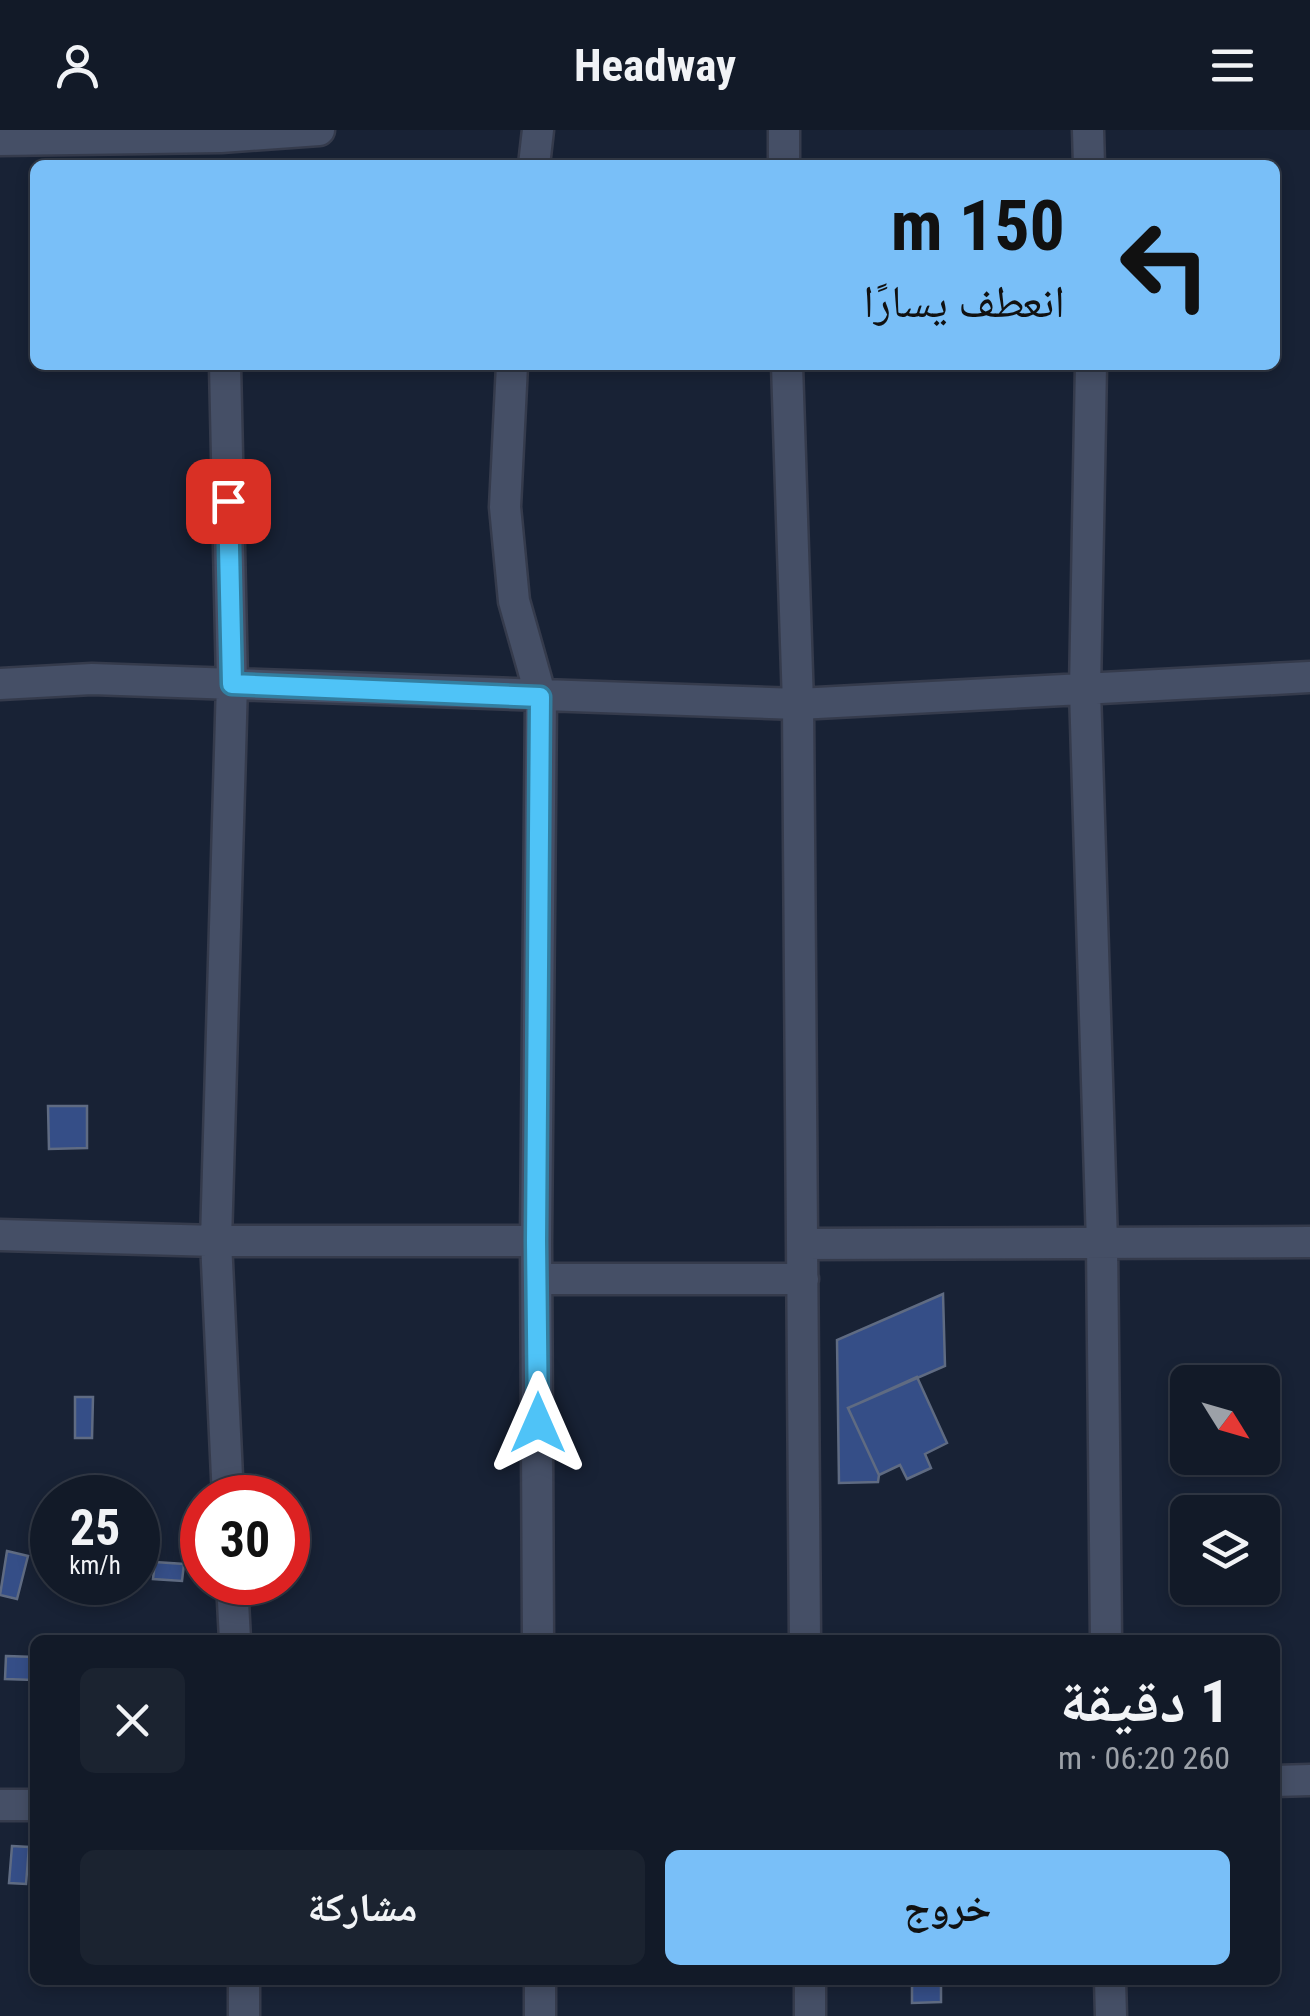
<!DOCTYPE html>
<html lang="ar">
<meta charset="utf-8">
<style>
body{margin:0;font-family:"Roboto Condensed","Noto Naskh Arabic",sans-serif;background:#1b2330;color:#f1f3f6;direction:rtl;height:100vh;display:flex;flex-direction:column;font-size:38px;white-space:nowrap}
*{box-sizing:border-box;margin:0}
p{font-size:32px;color:#9ca1a8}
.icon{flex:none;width:55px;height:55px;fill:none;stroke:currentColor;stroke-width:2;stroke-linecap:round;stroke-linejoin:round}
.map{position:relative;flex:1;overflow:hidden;direction:ltr}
.sheet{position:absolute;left:30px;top:1505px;width:1250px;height:350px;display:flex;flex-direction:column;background:#121a28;border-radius:15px;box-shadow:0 5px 15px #0003,0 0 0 2px #313845;direction:rtl}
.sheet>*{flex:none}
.hud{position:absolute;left:30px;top:30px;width:1250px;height:210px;border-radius:15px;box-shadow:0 5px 15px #0003,0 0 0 2px #313845;direction:rtl;background:#79bff8;color:#111;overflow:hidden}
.needle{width:65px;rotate:127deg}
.controls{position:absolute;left:1170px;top:1235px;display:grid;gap:20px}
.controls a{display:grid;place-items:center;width:110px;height:110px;border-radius:15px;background:#121a28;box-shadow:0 5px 15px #0003,0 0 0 2px #313845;font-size:50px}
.speed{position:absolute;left:30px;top:1345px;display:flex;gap:20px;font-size:50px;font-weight:700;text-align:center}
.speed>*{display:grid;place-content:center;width:130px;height:130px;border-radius:50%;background:#121a28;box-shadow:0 5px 15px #0003,0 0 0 2px #313845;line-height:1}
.speed small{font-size:25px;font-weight:400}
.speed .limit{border:15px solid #d22;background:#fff;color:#111}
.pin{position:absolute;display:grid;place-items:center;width:85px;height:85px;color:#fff;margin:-42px;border-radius:20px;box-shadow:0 5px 15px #0006}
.me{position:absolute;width:110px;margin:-55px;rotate:0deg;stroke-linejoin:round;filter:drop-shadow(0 0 8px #0008)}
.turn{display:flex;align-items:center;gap:35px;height:210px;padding:0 50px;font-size:45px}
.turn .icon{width:130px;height:130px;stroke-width:2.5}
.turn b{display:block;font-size:70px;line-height:85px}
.round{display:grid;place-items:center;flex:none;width:105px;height:105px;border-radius:15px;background:#1b2330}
.headline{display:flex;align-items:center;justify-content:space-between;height:170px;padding:0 50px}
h1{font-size:60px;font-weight:700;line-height:75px}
.action{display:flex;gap:20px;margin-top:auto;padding:20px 50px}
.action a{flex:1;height:115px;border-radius:15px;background:#79bff8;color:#111;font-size:40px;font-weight:700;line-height:115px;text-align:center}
.action a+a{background:#1b2330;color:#f1f3f6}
header{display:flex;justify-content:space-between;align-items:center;height:130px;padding:0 50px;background:#121a28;font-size:45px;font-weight:700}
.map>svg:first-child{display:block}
</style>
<header><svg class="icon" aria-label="menu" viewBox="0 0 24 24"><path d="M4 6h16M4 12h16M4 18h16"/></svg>Headway<svg class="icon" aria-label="person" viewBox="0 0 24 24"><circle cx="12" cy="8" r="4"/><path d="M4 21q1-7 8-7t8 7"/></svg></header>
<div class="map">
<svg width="1310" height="1886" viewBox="0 0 1310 1886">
<rect width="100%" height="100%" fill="#182235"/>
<path fill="#354e87" stroke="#5f6b82" stroke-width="2.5" d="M48,976H87V1018L49,1019Z
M943,1164L945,1236L848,1278L879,1345L878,1352L839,1353L837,1210Z
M917,1247L947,1313L925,1324L931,1338L907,1349L900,1335L879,1345L848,1278Z
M75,1267H93L92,1308H75Z
M7,1421L28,1426L17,1469L0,1465Z
M155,1432L184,1434L182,1451L153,1449Z
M6,1526L35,1527L34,1550L5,1549Z
M12,1716L29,1717L26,1754L9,1753Z
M912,1850H941V1872L912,1873Z"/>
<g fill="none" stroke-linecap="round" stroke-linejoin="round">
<g stroke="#353b4c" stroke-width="35">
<path id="minor" d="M1088,0L1089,35
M0,10L221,7L319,0
M534,35L538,0
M784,35V0
M225,235L232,553L216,1111L228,1368
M512,235L505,377L514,471L541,567L536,1111L538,1510
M787,235L798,574L805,1510
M1091,235L1085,560L1102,1113L1106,1510
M0,554L92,549L798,574L1310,547
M0,1105L216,1111H536
M803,1114L1310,1112
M539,1149H803
M232,1452L235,1510
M1275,1651L1310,1650
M0,1675H35
M244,1850V1886
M540,1850V1886
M810,1850V1886
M1110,1850L1111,1886"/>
</g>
<use href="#minor" stroke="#454f66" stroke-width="30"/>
</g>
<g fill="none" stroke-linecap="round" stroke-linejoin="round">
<g stroke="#337fa1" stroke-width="25">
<path id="route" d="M228,371L232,554L540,567L536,1111L538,1293"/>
</g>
<use href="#route" stroke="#4fc3f7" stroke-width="18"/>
</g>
</svg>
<div class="controls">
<a><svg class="needle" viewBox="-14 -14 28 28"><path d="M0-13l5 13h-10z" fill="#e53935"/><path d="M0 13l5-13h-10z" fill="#9ca1a8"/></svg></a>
<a><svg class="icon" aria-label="layers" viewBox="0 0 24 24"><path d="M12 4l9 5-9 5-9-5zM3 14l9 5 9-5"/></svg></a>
</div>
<div class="speed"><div>25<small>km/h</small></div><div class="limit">30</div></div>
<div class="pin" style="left:228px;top:371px;background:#d93025"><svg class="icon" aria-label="arrive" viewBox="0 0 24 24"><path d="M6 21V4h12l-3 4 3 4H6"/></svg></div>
<svg class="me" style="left:538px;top:1293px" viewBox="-20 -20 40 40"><path d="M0-17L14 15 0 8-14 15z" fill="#4fc3f7" stroke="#fff" stroke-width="4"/></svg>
<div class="hud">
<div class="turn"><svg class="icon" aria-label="left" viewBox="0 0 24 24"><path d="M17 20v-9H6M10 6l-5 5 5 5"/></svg><div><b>150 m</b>انعطف يسارًا</div></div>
</div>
<section class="sheet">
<div class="headline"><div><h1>1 دقيقة</h1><p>260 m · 06:20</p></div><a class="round"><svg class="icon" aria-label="close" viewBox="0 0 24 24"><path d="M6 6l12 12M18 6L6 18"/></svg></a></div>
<div class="action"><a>خروج</a><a>مشاركة</a></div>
</section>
</div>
